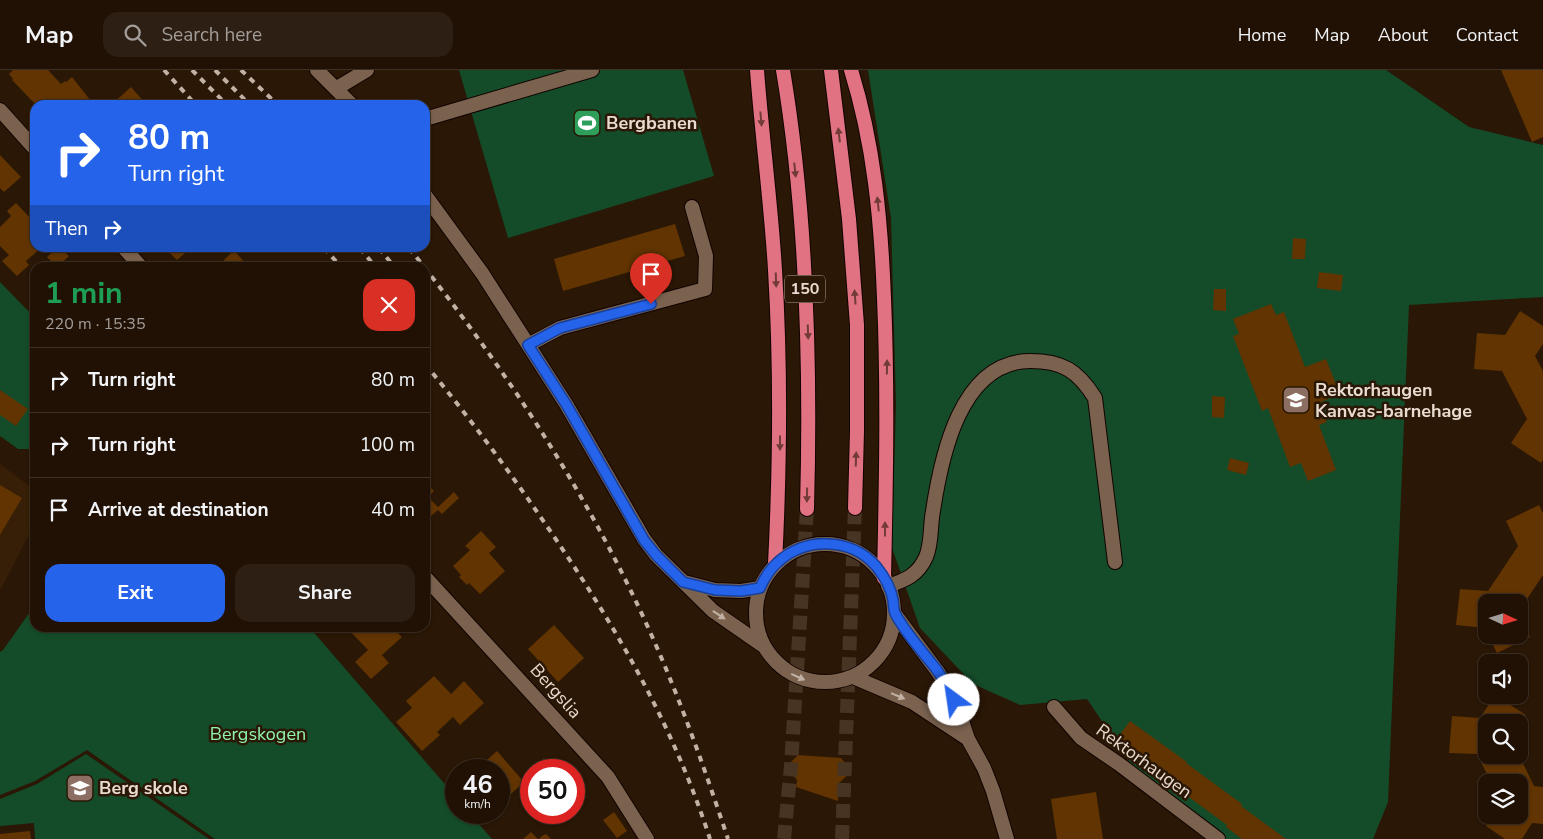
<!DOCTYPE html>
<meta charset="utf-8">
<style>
body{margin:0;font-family:"Nunito Sans",sans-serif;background:#2d1f13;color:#f1f3f6;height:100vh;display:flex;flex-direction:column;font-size:19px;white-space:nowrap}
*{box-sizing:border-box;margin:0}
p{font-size:16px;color:#a29d9a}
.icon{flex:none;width:28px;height:28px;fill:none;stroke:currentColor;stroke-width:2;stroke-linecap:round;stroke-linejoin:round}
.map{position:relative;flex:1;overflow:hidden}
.side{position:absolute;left:30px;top:192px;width:400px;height:370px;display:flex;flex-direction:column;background:#201104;border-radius:15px;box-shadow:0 1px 4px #0004,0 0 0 1px #3d3126}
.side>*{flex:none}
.guide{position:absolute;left:30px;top:30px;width:400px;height:152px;border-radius:15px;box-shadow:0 1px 4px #0004,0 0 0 1px #3d3126;background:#2563eb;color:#fff;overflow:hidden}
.needle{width:32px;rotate:94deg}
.buttons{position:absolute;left:1478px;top:524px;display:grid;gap:10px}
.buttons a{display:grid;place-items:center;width:50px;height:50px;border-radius:10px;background:#201104;box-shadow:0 1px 4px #0004,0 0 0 1px #3d3126;font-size:25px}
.speed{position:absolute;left:445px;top:689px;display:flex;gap:10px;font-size:25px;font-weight:700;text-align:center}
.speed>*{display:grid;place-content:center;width:65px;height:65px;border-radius:50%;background:#201104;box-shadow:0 1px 4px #0004,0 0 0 1px #3d3126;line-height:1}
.speed small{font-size:12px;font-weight:400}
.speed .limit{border:8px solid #d22;background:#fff;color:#111}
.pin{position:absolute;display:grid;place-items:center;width:42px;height:42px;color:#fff;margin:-51px -21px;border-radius:50% 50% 50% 0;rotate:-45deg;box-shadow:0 0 5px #0007}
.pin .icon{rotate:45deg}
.me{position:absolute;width:55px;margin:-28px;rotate:329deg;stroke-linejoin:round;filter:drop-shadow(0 0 4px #0008)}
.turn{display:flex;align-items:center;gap:18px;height:105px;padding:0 15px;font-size:22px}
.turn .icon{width:65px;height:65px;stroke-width:2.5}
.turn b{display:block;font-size:35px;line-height:42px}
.then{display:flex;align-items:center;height:48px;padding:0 15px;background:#0003;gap:10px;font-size:19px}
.round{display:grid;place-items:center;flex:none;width:52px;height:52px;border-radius:15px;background:#2d1f13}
.headline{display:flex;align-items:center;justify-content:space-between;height:85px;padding:0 15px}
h1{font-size:30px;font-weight:700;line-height:38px;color:#1e9e55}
.action{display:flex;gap:10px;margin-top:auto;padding:10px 15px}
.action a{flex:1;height:58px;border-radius:15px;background:#2563eb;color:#fff;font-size:20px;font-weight:700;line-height:58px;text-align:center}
.action a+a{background:#2d1f13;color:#f1f3f6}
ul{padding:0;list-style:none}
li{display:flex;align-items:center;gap:15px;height:65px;padding:0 15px;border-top:1px solid #3d3126}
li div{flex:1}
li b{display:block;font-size:19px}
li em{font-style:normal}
header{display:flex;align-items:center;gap:30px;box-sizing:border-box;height:70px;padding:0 25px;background:#201104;border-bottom:1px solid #3d3126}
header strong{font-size:24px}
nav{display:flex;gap:28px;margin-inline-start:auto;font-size:18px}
.search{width:350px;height:45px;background:#2d1f13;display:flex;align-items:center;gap:12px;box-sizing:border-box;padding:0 18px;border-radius:15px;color:#a29d9a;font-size:19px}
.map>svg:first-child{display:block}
</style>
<header>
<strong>Map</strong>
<div class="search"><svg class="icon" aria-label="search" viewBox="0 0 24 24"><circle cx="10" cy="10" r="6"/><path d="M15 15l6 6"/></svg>Search here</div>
<nav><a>Home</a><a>Map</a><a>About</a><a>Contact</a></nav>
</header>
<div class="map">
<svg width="1543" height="769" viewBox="0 0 1543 769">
<rect width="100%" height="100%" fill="#2a1705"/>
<path fill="#371e06" d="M0,394L35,420V453L0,521Z"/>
<path fill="#144c29" d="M459,0H683L714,106L508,168Z
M868,0H1386L1469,57L1543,75V227L1409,235L1388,732L1373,769H1205L1155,730L1087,629L1020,635L973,614L920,558L892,478L896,334L891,148Z
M0,212L35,248V379H18L0,366Z
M35,535V558H310L456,727V742L469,743L492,769H215L87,680L35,711L0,725V582L3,580Z
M86,684L209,769H35L34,753L0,756V729L37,714Z"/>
<path fill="#613402" d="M13,0H48L61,14L65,11L66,12L72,7L91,31L87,35H36L12,10L13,9L9,4Z
M1501,0H1543V67L1532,72Z
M131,17L147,35H111Z
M0,85L21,107L4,122L0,118Z
M16,133L35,153V162L32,165L35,167V178H41L26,191L29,195L17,206L2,191L9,185L0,176V157L11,146L7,141Z
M675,154L685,186L563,221L554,189Z
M1293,168L1306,169L1305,189H1292Z
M57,178H60L69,186L57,197L47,187Z
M171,178H191L177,190L168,181Z
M234,180L249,198H216Z
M1319,202L1343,205L1341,221L1317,218Z
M1214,219H1226V241L1213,240Z
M1271,234L1276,245L1284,242L1305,297L1326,289L1340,324L1319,333L1327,352L1319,355L1336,400L1308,411L1301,393L1290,397L1268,338L1262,341L1233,266L1239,264L1233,249Z
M1520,241L1543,256V274L1535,286L1543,301V390L1541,393L1511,373L1527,349L1502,301L1474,299L1477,263L1505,265Z
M0,320L28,339L16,356L0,345Z
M1212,326L1225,327L1224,348L1212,347Z
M1230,388L1249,393L1246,405L1227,400Z
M425,412L434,421L428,427L438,437L454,422L459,428L442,444L438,440L425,451Z
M0,415L22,428L0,465Z
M1539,435L1543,443V505L1519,541V532H1486V558L1456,555L1460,519L1488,521L1518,476L1506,451Z
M481,461L496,477L489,483L505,501L480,524L469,513L467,515L459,507L461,505L453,496L470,480L465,476Z
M1519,543L1530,567L1497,583L1488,565H1519Z
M554,555L584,588L558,612L528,579Z
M347,558H393L402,567L382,585L389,593L371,609L355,592L368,580Z
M434,606L451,624L464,611L484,633L460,655L453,647L437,662L440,665L422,681L396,652L412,638L406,631Z
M1495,625L1526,645L1519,656V652H1486V685H1519L1534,716L1543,717V754L1532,753L1522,769H1505L1486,756L1494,745H1519V712H1491L1477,684L1449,683L1452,646L1480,648Z
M1130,651L1187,692L1186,693L1242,734L1241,736L1286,769H1242L1226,757L1227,755L1171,714L1173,712L1116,670Z
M497,681L524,712L499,735V700H476Z
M798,685L841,688L852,701L839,713L838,731L796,717L797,710L786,697Z
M544,688L554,698L551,700H532Z
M531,701V718L523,709Z
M1096,722L1103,769H1057L1051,729Z
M614,742L627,761L617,768L603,750Z
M30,761L31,769H0V764Z
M531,762L538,769H523Z
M546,764L551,769H539L542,766Z"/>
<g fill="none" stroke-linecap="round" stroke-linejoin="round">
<path stroke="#473423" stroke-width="14" stroke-dasharray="14 7" stroke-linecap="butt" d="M784,769L791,696L807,439
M842,769L855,438"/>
<g stroke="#120300" stroke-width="16">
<path id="service" d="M317,0L352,35
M337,18L367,0
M425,49L592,0
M425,125L482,203L566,334L644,469L656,485L713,541L762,575
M528,275L560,258L705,219L706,186L692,137
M684,512L715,520L741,521L760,518
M888,516C906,510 918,505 926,487C932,473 930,456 933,441C941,388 960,291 1030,291C1063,291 1078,301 1095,328L1115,492"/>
</g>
<g stroke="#120300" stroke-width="16">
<path id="minor" d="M0,40L35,79
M124,178L142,198
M425,507L608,707L647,769
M1054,637L1081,668L1119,694L1218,769"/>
</g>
<g stroke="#120300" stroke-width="16">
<path id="secondary" d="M756 543a69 69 0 1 1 138 0a69 69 0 1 1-138 0Z
M894,543L938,602L955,630L968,669L984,698L993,721L1007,769
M853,607L912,632L968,669"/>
</g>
<g stroke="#120300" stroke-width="16">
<path id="trunk" d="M757,0C762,67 771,133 775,200C781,298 780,396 775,494
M783,0C807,144 811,293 807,439
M831,0L849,149L857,255V361L855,438
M851,0C874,74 881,150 884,228C888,321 886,415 884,508"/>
</g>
<use href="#service" stroke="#7a624e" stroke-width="14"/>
<use href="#minor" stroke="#7a624e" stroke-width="14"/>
<use href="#secondary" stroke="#7a624e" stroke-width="14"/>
<use href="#trunk" stroke="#e07282" stroke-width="14"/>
<path stroke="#c2b2a6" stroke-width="4" stroke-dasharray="6 6" stroke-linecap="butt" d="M164,0L196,35
M192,0L227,35
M215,0L250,35
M241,0L278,35
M324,178L342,198
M360,178L376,198
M379,178L395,198
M409,178C504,296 589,425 651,564C681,631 705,700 728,769
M425,294C475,354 521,417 565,483C626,574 676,664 710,769"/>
</g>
<defs><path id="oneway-solid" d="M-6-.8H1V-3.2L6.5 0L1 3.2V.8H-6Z" transform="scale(1.25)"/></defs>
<g fill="#733b37">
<use href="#oneway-solid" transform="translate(761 49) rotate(85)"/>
<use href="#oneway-solid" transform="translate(839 65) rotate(-97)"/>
<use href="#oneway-solid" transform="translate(795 100) rotate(84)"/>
<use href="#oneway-solid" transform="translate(878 134) rotate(-96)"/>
<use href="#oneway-solid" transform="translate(776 210) rotate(88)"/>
<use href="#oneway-solid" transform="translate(855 227) rotate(-94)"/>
<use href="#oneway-solid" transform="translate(808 262) rotate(88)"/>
<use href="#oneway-solid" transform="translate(887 297) rotate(-89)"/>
<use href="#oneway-solid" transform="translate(780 373) rotate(90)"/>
<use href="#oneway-solid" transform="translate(856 389) rotate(-88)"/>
<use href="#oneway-solid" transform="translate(807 425) rotate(91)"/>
<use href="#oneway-solid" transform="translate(885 459) rotate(-90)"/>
</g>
<g fill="#c2b1a2">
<use href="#oneway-solid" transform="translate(719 545) rotate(34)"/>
<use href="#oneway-solid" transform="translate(798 607) rotate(24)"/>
<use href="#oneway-solid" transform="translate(898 626) rotate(23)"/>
</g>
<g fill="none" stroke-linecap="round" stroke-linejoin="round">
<g stroke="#184099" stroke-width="12">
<path id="route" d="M651,234L560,258L528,275L566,334L644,470L656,485L683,512L715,520L741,521L760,518C764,509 769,500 777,493C805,467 850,467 876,496C884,506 891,518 893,530C894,535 893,541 896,545C907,565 923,582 937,600C943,609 949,620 954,630"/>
</g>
<use href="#route" stroke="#2563eb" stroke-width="9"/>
</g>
<defs>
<g id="stadium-square" transform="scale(1.4375)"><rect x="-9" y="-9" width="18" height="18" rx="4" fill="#2e9e5b" stroke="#2a1705"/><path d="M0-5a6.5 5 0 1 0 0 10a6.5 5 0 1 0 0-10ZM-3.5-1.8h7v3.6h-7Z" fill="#fff"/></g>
<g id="school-square" transform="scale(1.4375)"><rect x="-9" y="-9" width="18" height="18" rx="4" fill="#8d6e63" stroke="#2a1705"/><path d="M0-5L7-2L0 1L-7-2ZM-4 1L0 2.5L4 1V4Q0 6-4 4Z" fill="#fff"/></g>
</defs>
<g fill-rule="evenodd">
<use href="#stadium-square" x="587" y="53"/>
<use href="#school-square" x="1296" y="330"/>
<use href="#school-square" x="80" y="718"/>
</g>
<g text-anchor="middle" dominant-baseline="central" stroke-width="5" stroke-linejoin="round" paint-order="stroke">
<rect fill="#2a1705" stroke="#b0a093" stroke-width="1" x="785" y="205.5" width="40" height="27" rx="4"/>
<g font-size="16" font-weight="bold" fill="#e9dbd0">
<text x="805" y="219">150</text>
</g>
<g font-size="18" font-weight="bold" fill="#e9dbd0" stroke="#2a1705" text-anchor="start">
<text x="606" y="53">Bergbanen</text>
<text x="1315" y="320">Rektorhaugen<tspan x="1315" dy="21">Kanvas-barnehage</tspan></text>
<text x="99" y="718">Berg skole</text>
</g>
<g font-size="18" fill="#e9dbd0" stroke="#2a1705">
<text transform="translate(556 621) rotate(48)">Bergslia</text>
<text transform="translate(1144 691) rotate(36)">Rektorhaugen</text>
</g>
<g font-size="18" fill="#8ff5ae" stroke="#2a1705">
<text x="258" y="664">Bergskogen</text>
</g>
</g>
</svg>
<div class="buttons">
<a><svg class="needle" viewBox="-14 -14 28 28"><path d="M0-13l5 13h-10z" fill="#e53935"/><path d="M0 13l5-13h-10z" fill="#a29d9a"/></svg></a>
<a><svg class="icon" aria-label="sound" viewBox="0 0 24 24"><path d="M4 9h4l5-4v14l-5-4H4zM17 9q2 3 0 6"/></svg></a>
<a><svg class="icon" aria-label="search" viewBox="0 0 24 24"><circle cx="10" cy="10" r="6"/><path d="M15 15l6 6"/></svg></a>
<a><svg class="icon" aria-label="layers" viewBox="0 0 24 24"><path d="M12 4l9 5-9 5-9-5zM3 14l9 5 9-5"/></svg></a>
</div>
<div class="speed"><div>46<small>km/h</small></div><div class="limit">50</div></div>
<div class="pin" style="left:651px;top:234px;background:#d93025"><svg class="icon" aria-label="arrive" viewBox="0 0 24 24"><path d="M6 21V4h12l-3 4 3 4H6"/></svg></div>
<svg class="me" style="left:954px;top:630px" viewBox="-20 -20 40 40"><circle r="19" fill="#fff"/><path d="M0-13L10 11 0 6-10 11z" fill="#2563eb"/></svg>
<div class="guide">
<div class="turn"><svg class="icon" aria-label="right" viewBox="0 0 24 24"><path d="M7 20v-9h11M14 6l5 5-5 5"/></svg><div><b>80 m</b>Turn right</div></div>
<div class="then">Then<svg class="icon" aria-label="right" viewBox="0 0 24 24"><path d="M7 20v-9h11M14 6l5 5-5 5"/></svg></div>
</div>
<section class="side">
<div class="headline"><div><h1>1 min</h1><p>220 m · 15:35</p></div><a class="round" style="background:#d93025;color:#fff"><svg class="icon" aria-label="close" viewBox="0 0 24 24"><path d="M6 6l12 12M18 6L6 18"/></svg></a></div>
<ul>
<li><svg class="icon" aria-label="right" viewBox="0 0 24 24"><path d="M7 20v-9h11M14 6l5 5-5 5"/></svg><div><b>Turn right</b></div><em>80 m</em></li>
<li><svg class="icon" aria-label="right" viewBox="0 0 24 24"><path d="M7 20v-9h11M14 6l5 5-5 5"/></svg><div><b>Turn right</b></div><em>100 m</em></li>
<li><svg class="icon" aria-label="arrive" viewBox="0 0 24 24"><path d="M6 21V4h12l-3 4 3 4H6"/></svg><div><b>Arrive at destination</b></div><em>40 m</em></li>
</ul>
<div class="action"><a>Exit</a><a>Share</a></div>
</section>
</div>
